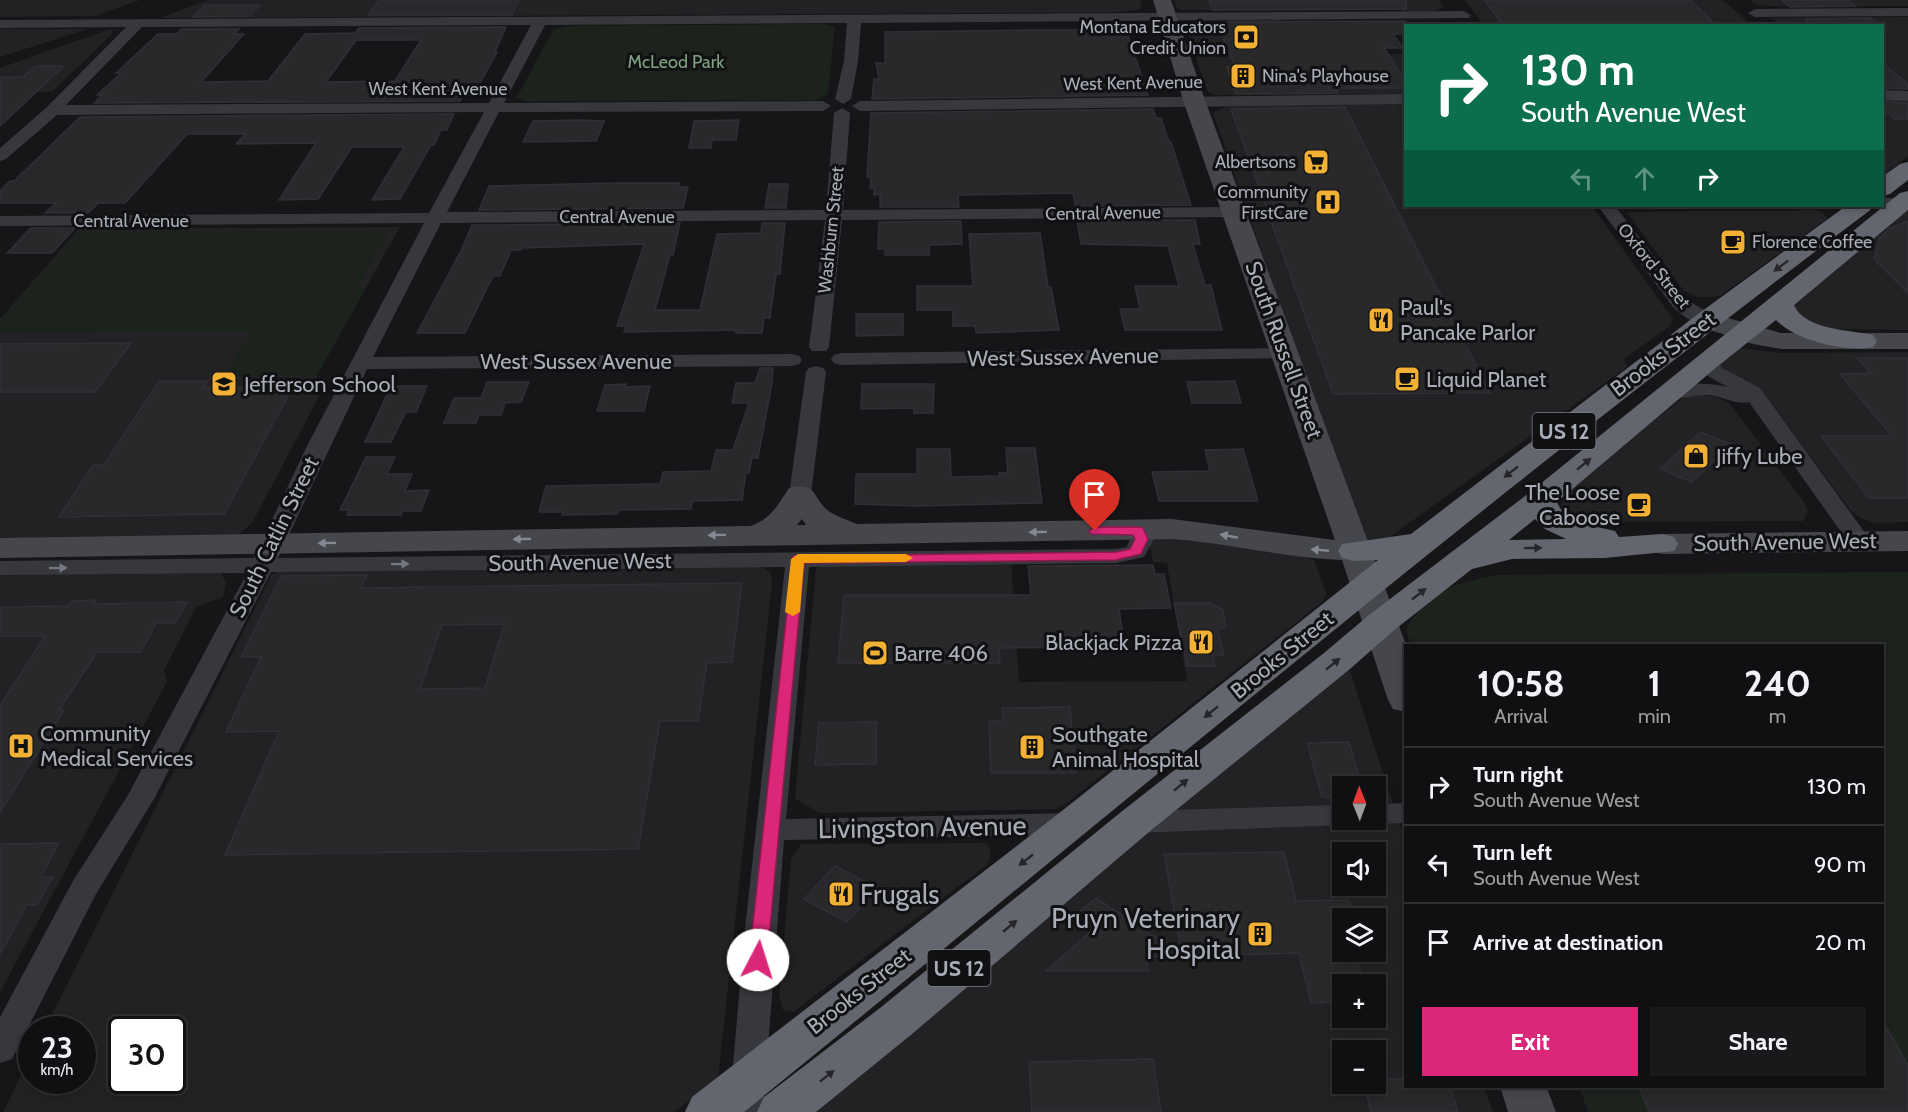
<!DOCTYPE html>
<meta charset="utf-8">
<style>
body{margin:0;font-family:Cabin,sans-serif;background:#19191b;color:#f1f3f6;height:100vh;display:flex;flex-direction:column;font-size:22px;white-space:nowrap}
*{box-sizing:border-box;margin:0}
p{font-size:20px;color:#9c9d9f}
.icon{flex:none;width:33px;height:33px;fill:none;stroke:currentColor;stroke-width:2;stroke-linecap:round;stroke-linejoin:round}
.map{position:relative;flex:1;overflow:hidden}
.panel{position:absolute;left:1404px;top:644px;width:480px;height:444px;display:flex;flex-direction:column;background:#101012;border-radius:0px;box-shadow:0 3px 9px #0003,0 0 0 2px #303032}
.panel>*{flex:none}
.top-card{position:absolute;left:1404px;top:24px;width:480px;height:183px;border-radius:0px;box-shadow:0 3px 9px #0003,0 0 0 2px #303032;background:#0b6e4f;color:#fff;overflow:hidden}
.needle{width:39px;rotate:359deg}
.tools{position:absolute;left:1332px;top:776px;display:grid;gap:12px}
.tools a{display:grid;place-items:center;width:54px;height:54px;border-radius:0px;background:#101012;box-shadow:0 3px 9px #0003,0 0 0 2px #303032;font-size:30px}
.speed{position:absolute;left:18px;top:1016px;display:flex;gap:12px;font-size:30px;font-weight:700;text-align:center}
.speed>*{display:grid;place-content:center;width:78px;height:78px;border-radius:50%;background:#101012;box-shadow:0 3px 9px #0003,0 0 0 2px #303032;line-height:1}
.speed small{font-size:15px;font-weight:400}
.speed .limit{border:3px solid #111;border-radius:9px;background:#fff;color:#111}
.pin{position:absolute;display:grid;place-items:center;width:51px;height:51px;color:#fff;margin:-62px -26px;border-radius:50% 50% 50% 0;rotate:-45deg;box-shadow:0 0 6px #0007}
.pin .icon{rotate:45deg}
.me{position:absolute;width:66px;margin:-33px;rotate:5deg;stroke-linejoin:round;filter:drop-shadow(0 0 4px #0008)}
.turn{display:flex;align-items:center;gap:21px;height:126px;padding:0 18px;font-size:27px}
.turn .icon{width:78px;height:78px;stroke-width:2.5}
.turn b{display:block;font-size:42px;line-height:51px}
.lanes{display:flex;align-items:center;height:57px;padding:0 18px;background:#0003;justify-content:center;gap:30px;direction:ltr}
.lanes .off{opacity:.35}
.eta{display:flex;justify-content:space-evenly;align-items:center;height:102px;text-align:center}
.eta b{font-size:36px;font-weight:700;line-height:42px}
.button{display:flex;gap:12px;margin-top:auto;padding:12px 18px}
.button a{flex:1;height:69px;border-radius:0px;background:#db2777;color:#fff;font-size:24px;font-weight:700;line-height:69px;text-align:center}
.button a+a{background:#19191b;color:#f1f3f6}
ul{padding:0;list-style:none}
li{display:flex;align-items:center;gap:18px;height:78px;padding:0 18px;border-top:2px solid #303032}
li div{flex:1}
li b{display:block;font-size:22px}
li em{font-style:normal}
.map>svg:first-child{display:block}
</style>
<div class="map">
<svg width="1908" height="1112" viewBox="0 0 1908 1112">
<rect width="100%" height="100%" fill="#161618"/>
<path fill="#222225" fill-rule="evenodd" d="M0,0H140L95,16L0,17Z
M208,0H1140L1142,5L1140,9L1122,12L160,18Z
M1174,0H1231L1236,10H1182L1177,8Z
M1395,0H1439L1444,7L1434,11H1403Z
M1465,0H1723L1752,25H1484Z
M1749,0H1908V6H1771L1759,5Z
M1908,17V88L1883,89L1882,26L1780,25L1771,18Z
M1281,19L1299,55L1405,54V94L1216,95L1208,92L1186,28L1187,23L1199,20Z
M0,29H88L0,57Z
M110,29L113,31L110,36L52,92L0,91V68Z
M1882,100H1908V156L1883,176Z
M1405,102L1406,206H1592L1673,319L1670,326L1624,359L1627,367L1384,541L1372,544L1363,540L1213,113L1234,103Z
M1908,209V330L1830,329L1811,325L1792,309L1796,301Z
M1813,210L1821,211L1828,218L1720,296L1710,297H1698L1684,291L1627,212Z
M400,227L317,375L321,393L252,523L234,538L0,539V319L79,229Z
M1738,348L1783,353L1908,352V522L1875,523L1861,518L1851,511L1762,391L1720,368L1718,362Z
M1699,395L1715,396L1729,403L1804,502L1808,512L1803,521L1580,522L1566,517L1561,507L1563,499L1576,482L1685,396Z
M1151,534L1296,554L1314,560L1327,595L1322,602L1068,802L1056,809L819,813L795,798L816,569L821,564L1011,559L1019,682L1187,681L1167,563L1153,562L1148,535Z
M754,565L764,568L771,574L772,583L718,1079L674,1112H3L31,1055L32,1080H82V1029H45L272,574L284,570ZM122,1029H172V1080H122Z
M221,573L226,583L223,597L197,606L164,670L167,682L0,992V574Z
M1340,671H1350L1405,841L1406,1086H1484L1493,1112H811ZM1342,786H1376V819H1342ZM1342,852H1376V885H1342ZM1342,918H1376V951H1342ZM1342,984H1376V1017H1342ZM1342,1050H1376V1083H1342Z
M987,843L991,853L988,864L793,1012L783,1010L779,997L791,859L801,844Z"/>
<path fill="#1c231d" d="M824,24L835,27L828,94L816,100L526,101L517,97L553,30L567,26Z
M390,230L357,288H366L317,375L223,376L252,331L0,332V321L81,231Z
M1908,572V1112H1588L1579,1086H1882V645H1411L1406,630C1427,589 1453,584 1496,575Z"/>
<path fill="#29292c" stroke="#303034" stroke-width="1.5" fill-rule="evenodd" d="M379,0H519L512,15H368Z
M1209,0H1406V9L1213,10Z
M1484,0H1690L1717,26H1504Z
M1782,0H1847L1855,6L1790,7Z
M205,5H260L250,16L193,17Z
M1871,18L1881,26H1812L1805,19Z
M1406,21V34H1393L1403,48H1384L1406,82V88H1336L1338,93L1236,94L1227,67H1235L1217,22Z
M506,27L495,52H497L474,94H463L460,101L94,103L102,95H97L121,73H116L158,34H177L181,29H239L234,34H244L201,82L268,81L305,34L355,33L359,28ZM356,40H421L395,81L326,82Z
M1028,30H1126L1148,95L872,99L874,79H879L876,63H885V32Z
M1882,63L1908,84V89L1882,88Z
M35,66H64L0,126V77H23Z
M1882,102L1908,103V119H1895L1882,109Z
M1345,107L1490,393L1333,394L1231,109Z
M1153,109L1156,118H1161L1169,142H1171L1191,205L1075,206L1073,193L958,195L959,207H880V194L874,195V188H870L871,177H867L871,113Z
M454,114L447,130H441L434,145H431L400,199L372,200L404,147H352L318,199L279,200L316,143L236,144L245,134H187L125,203H98L88,213H45L56,203H0V191L10,181H14L80,117Z
M582,120L604,121L596,141L523,142L533,121Z
M739,120L736,140H712L711,148H689L694,121Z
M617,183H679L678,187H688L683,208L479,210L489,186Z
M769,184H788L786,208H765Z
M1077,220H1195L1200,244H1193L1205,285H1211L1222,330H1125L1120,309H1140L1135,286H1179L1168,246L1081,244Z
M961,221L962,244L929,245V255H885V249H878L879,222Z
M1908,221V293L1874,259L1879,239L1889,229Z
M680,223L673,255H670L655,310H700L717,234L761,233L762,223H785L780,274H776L770,318H764L762,333H736V330L624,332L626,326H617L644,244L522,248L521,250H511L500,276H493L465,333H417L461,251L472,225Z
M31,228H75L52,253H7Z
M1040,233L1048,287H1051L1059,330L976,333L975,326H953V310H917V286H973L969,234Z
M856,314H903V335L856,336Z
M131,343L95,392H0V344Z
M1857,358H1908V498H1869L1821,436H1892L1840,374L1871,373Z
M760,368H773L772,383L758,458H752L749,473H746L742,500L692,501L691,509L619,510L618,514L562,515L563,512H539L546,486L660,484L663,472L711,471L716,450H733L749,403H732L736,383H755Z
M159,381H208L203,388L293,387L224,514L59,517L93,465H104Z
M1235,381L1241,403H1192L1187,382Z
M487,382H529L521,402L505,403L501,415H479L476,423H444L454,398H481Z
M626,384L625,387L650,386L644,411H597L605,385Z
M862,384H934L933,413H914V408L861,409Z
M391,386H427L416,412H406L391,442H365Z
M1700,432L1731,444L1692,482L1660,469Z
M1006,448H1035L1042,503L917,506L855,504L856,474H917V449H950L951,477L1000,476L999,473H1008Z
M1243,449L1258,501H1159L1152,472L1210,471L1205,450Z
M366,457H395L387,474H412L405,491L429,490L421,511H403L401,515H347L349,510H340Z
M1153,565L1155,574H1164L1171,608L1119,609L1125,647L999,648L1000,663H838L844,595H1031L1028,566Z
M367,575L361,588L742,583L732,662L707,663L698,721H660L638,849L225,855L279,731L226,732L261,657H241L281,576ZM504,624L485,688L420,689L442,625Z
M96,600L94,604L187,602L175,623H156L141,652H97L59,710H64L0,812V706L45,636H0V607L68,606L72,601Z
M1174,603H1210L1223,610L1226,626L1218,630L1224,655H1213L1215,666H1187Z
M1070,707L1076,773H991L989,721H1003L1002,708Z
M876,722V764L815,765L819,723Z
M1349,742L1362,786H1342V797H1322L1307,743Z
M59,843L41,877H53L37,905H27L0,954V844Z
M1284,852L1296,901L1349,900L1355,918H1342V951H1364L1355,952L1364,984H1342V1002L1311,1003L1299,953L1146,957L1148,971H1046L1095,928L1076,915L1096,898L1182,955L1164,854Z
M835,866L877,888L847,922L804,899Z
M1882,1020L1908,1065V1112H1649L1639,1086H1882Z
M1153,1059L1161,1112H1032L1029,1062Z
M1376,1079H1406V1086H1450L1458,1112H1371L1364,1083H1376Z"/>
<g fill="none" stroke-linecap="round" stroke-linejoin="round">
<path fill="#37383d" fill-rule="evenodd" d="M1908,8V16L1755,17L1748,13L1755,9Z
M1464,11L1471,15L1469,18L861,23L858,61L851,99L843,104L835,99L844,61L847,23L545,25L504,103L823,101L831,106L823,111L499,112L447,212L826,210L834,113L842,108L850,113L843,210L1234,207L1240,208L1243,212L1240,216L1234,217L842,220L829,347L826,351H812L809,347L825,220L441,223L373,357L792,354L799,356L802,360L799,364L792,366L367,369L278,558L1116,549L1127,547L1130,539L1127,531L1131,526L1139,524L1147,526L1154,539L1144,557L1116,563L809,567L786,819L1072,813L1082,817L1087,824L1082,831L1072,835L784,840L763,1112H729L744,938L785,567L271,572L154,799L96,894L12,1059L0,1063V1017L73,881L128,795L247,573L0,575V561L254,558L306,448L424,223L0,226V216L429,213L484,112L57,115L6,159L0,161V148L47,107L126,27L0,28V20ZM531,25L489,103L66,105L142,27Z
M1882,90L1908,91V101L1882,100Z
M1406,94V104L860,111L852,106L860,101Z
M1882,198H1908V208L1876,207L1882,206Z
M1598,206H1615L1687,299C1696,307 1710,311 1717,320L1714,324C1699,328 1684,317 1673,307Z
M1286,348L1293,350L1296,354L1293,358L841,365L834,363L831,359L834,355L841,353Z
M1708,354L1715,356L1722,368L1760,388L1871,541L1867,546L1859,548L1851,546L1749,402C1736,405 1724,397 1711,395C1694,394 1678,401 1662,397L1659,393L1662,389C1683,383 1706,382 1728,387C1715,380 1702,376 1698,360L1701,356Z
M816,366L823,368L826,372L811,495L808,500L800,502L792,500L789,495L806,372L809,368Z
M1406,803V823L1376,824L1364,819H1376V804Z
M1342,805V819H1354L1352,822L1342,825L1135,833L1125,829L1120,822L1125,815L1135,811Z"/>
<path fill="#45474d" fill-rule="evenodd" d="M1153,0H1171L1206,103L1398,623L1406,645V712L1393,709L1388,700L1342,560C1285,558 1229,543 1172,539L0,558V538L750,526C771,519 777,506 789,488C819,481 812,500 830,512C838,517 848,520 857,524L1172,519L1335,540L1184,103ZM802,519L806,525H807H797Z
M1707,312L1781,333H1908V349H1781L1753,344L1698,326L1694,320L1698,314Z
M1908,531V551L1662,554L1650,551L1646,544L1650,537L1662,534Z
M1500,1086H1546L1556,1112H1508Z"/>
<path fill="#63666e" fill-rule="evenodd" d="M1908,162V180L1890,194L1882,196V177L1900,164Z
M1908,191V210L1794,305C1804,330 1851,330 1873,335L1877,341L1873,347C1847,353 1794,340 1776,320L1718,366L1557,502C1565,523 1595,526 1615,531L1619,537L1662,534L1674,537L1678,544L1674,551L1605,558L1512,559L1472,569L1393,631L1350,669L1149,832L912,1034L816,1112H757L764,1097L880,1008L1121,812L1324,653L1369,615L1529,493L1900,193ZM1535,519L1545,529L1566,539L1509,540Z
M1846,206H1873L1869,211C1485,499 1117,809 744,1112H685L692,1097L1058,814L1378,560L1354,561L1342,558L1338,551L1342,544L1411,534L1698,314Z"/>
</g>
<defs><path id="oneway-solid" d="M-6-.8H1V-3.2L6.5 0L1 3.2V.8H-6Z" transform="scale(1.5)"/></defs>
<g fill="#26262a">
<use href="#oneway-solid" transform="translate(1781 266) rotate(143)"/>
<use href="#oneway-solid" transform="translate(1584 464) rotate(-39)"/>
<use href="#oneway-solid" transform="translate(1511 472) rotate(142)"/>
<use href="#oneway-solid" transform="translate(1533 548) rotate(-1)"/>
<use href="#oneway-solid" transform="translate(1419 594) rotate(-38)"/>
<use href="#oneway-solid" transform="translate(1333 664) rotate(-39)"/>
<use href="#oneway-solid" transform="translate(1211 712) rotate(141)"/>
<use href="#oneway-solid" transform="translate(1181 785) rotate(-39)"/>
<use href="#oneway-solid" transform="translate(1026 860) rotate(142)"/>
<use href="#oneway-solid" transform="translate(1010 926) rotate(-40)"/>
<use href="#oneway-solid" transform="translate(827 1076) rotate(-38)"/>
</g>
<g fill="#858993">
<use href="#oneway-solid" transform="translate(1038 532) rotate(179)"/>
<use href="#oneway-solid" transform="translate(717 535) rotate(179)"/>
<use href="#oneway-solid" transform="translate(1229 536) rotate(-170)"/>
<use href="#oneway-solid" transform="translate(522 539) rotate(179)"/>
<use href="#oneway-solid" transform="translate(327 543) rotate(179)"/>
<use href="#oneway-solid" transform="translate(1320 550) rotate(-175)"/>
</g>
<g fill="#757881">
<use href="#oneway-solid" transform="translate(400 564) rotate(-1)"/>
<use href="#oneway-solid" transform="translate(58 568) rotate(-1)"/>
</g>
<path fill="#db2777" stroke="#8e194d" stroke-width="1.5" d="M1095,527H1139L1143,528L1148,539L1141,554L1116,560L804,563L767,960L764,965L758,967L751,965L749,960L793,556L1116,552L1130,549L1135,539L1133,535L1091,534L1089,531Z"/>
<path fill="#f59e0b" d="M798,554H906L913,558L906,562L804,563L800,612L793,616L785,612L791,559Z"/>
<defs>
<g id="bank-square" transform="scale(1.35)"><rect x="-9" y="-9" width="18" height="18" rx="4" fill="#f2b134" stroke="#111113"/><path d="M-6-4H6V4H-6ZM0-2.3a2.3 2.3 0 1 0 0 4.6a2.3 2.3 0 1 0 0-4.6Z" fill="#111"/></g>
<g id="building-square" transform="scale(1.35)"><rect x="-9" y="-9" width="18" height="18" rx="4" fill="#f2b134" stroke="#111113"/><path d="M-4-6H4V6H1V3H-1V6H-4ZM-2.5-4.3h1.7v1.8h-1.7ZM.8-4.3h1.7v1.8H.8ZM-2.5-1h1.7V.8h-1.7ZM.8-1h1.7V.8H.8Z" fill="#111"/></g>
<g id="supermarket-square" transform="scale(1.35)"><rect x="-9" y="-9" width="18" height="18" rx="4" fill="#f2b134" stroke="#111113"/><path d="M-6-5.5h2.5l.6 2H6L4.5 2H-2.5L-4.4-4H-6ZM-1.5 3.2a1.3 1.3 0 1 0 .1 0ZM3 3.2a1.3 1.3 0 1 0 .1 0Z" fill="#111"/></g>
<g id="hospital-square" transform="scale(1.35)"><rect x="-9" y="-9" width="18" height="18" rx="4" fill="#f2b134" stroke="#111113"/><path d="M-5-5h3v3.5h4V-5h3V5h-3V1.5h-4V5h-3Z" fill="#111"/></g>
<g id="cafe-square" transform="scale(1.35)"><rect x="-9" y="-9" width="18" height="18" rx="4" fill="#f2b134" stroke="#111113"/><path d="M-5.5-4.5H6V0H3Q3 3.5 0 3.5H-2.5Q-5.5 3.5-5.5 0ZM3-3.2v2h1.7v-2ZM-6 4.5H4V6H-6Z" fill="#111"/></g>
<g id="restaurant-square" transform="scale(1.35)"><rect x="-9" y="-9" width="18" height="18" rx="4" fill="#f2b134" stroke="#111113"/><path d="M-5-6h1v4h1v-4h1v4h1v-4h1v5L-1.5 .5V6h-2V.5L-5-1ZM5-6V6H3V1.5H1.5Q1.5-4 5-6Z" fill="#111"/></g>
<g id="school-square" transform="scale(1.35)"><rect x="-9" y="-9" width="18" height="18" rx="4" fill="#f2b134" stroke="#111113"/><path d="M0-5L7-2L0 1L-7-2ZM-4 1L0 2.5L4 1V4Q0 6-4 4Z" fill="#111"/></g>
<g id="shop-square" transform="scale(1.35)"><rect x="-9" y="-9" width="18" height="18" rx="4" fill="#f2b134" stroke="#111113"/><path d="M-5-2.5h2.3a2.7 3.5 0 0 1 5.4 0H5L5.5 6h-11ZM-1.5-2.5h3a1.5 2.3 0 0 0-3 0Z" fill="#111"/></g>
<g id="stadium-square" transform="scale(1.35)"><rect x="-9" y="-9" width="18" height="18" rx="4" fill="#f2b134" stroke="#111113"/><path d="M0-5a6.5 5 0 1 0 0 10a6.5 5 0 1 0 0-10ZM-3.5-1.8h7v3.6h-7Z" fill="#111"/></g>
</defs>
<g fill-rule="evenodd">
<use href="#bank-square" x="1246" y="37"/>
<use href="#building-square" x="1243" y="76"/>
<use href="#supermarket-square" x="1316" y="162"/>
<use href="#hospital-square" x="1328" y="202"/>
<use href="#cafe-square" x="1733" y="242"/>
<use href="#restaurant-square" x="1381" y="320"/>
<use href="#cafe-square" x="1407" y="379"/>
<use href="#school-square" x="224" y="384"/>
<use href="#shop-square" x="1696" y="456"/>
<use href="#cafe-square" x="1639" y="505"/>
<use href="#restaurant-square" x="1201" y="642"/>
<use href="#stadium-square" x="875" y="653"/>
<use href="#hospital-square" x="21" y="746"/>
<use href="#building-square" x="1032" y="747"/>
<use href="#restaurant-square" x="841" y="894"/>
<use href="#building-square" x="1260" y="934"/>
</g>
<g text-anchor="middle" dominant-baseline="central" stroke-width="6" stroke-linejoin="round" paint-order="stroke">
<g font-size="18" fill="#a8adb8" stroke="#111113" text-anchor="end">
<text x="1226" y="27">Montana Educators<tspan x="1226" dy="21">Credit Union</tspan></text>
<text x="1262" y="76" text-anchor="start">Nina's Playhouse</text>
<text x="1296" y="162">Albertsons</text>
<text x="1308" y="192">Community<tspan x="1308" dy="21">FirstCare</tspan></text>
<text x="1752" y="242" text-anchor="start">Florence Coffee</text>
</g>
<g font-size="18" fill="#7fa381" stroke="#111113">
<text x="676" y="62">McLeod Park</text>
</g>
<g font-size="18" fill="#a8adb8" stroke="#111113">
<text transform="translate(1133 83) rotate(-1)">West Kent Avenue</text>
<text x="438" y="89">West Kent Avenue</text>
<text transform="translate(1103 213) rotate(-1)">Central Avenue</text>
<text x="617" y="217">Central Avenue</text>
<text x="131" y="221">Central Avenue</text>
<text transform="translate(831 230) rotate(-84)">Washburn Street</text>
<text transform="translate(1654 266) rotate(51)">Oxford Street</text>
</g>
<g fill="#111113" stroke="#7b7e86" stroke-width="1.5">
<rect x="1532.5" y="413" width="63" height="36" rx="4.5"/>
<rect x="927.5" y="950" width="63" height="36" rx="4.5"/>
</g>
<g font-size="21" font-weight="bold" fill="#a8adb8">
<text x="1564" y="431">US 12</text>
<text x="959" y="968">US 12</text>
</g>
<g font-size="22" fill="#a8adb8" stroke="#111113" text-anchor="start">
<text x="1400" y="307">Paul's<tspan x="1400" dy="25">Pancake Parlor</tspan></text>
<text x="1426" y="379">Liquid Planet</text>
<text x="244" y="384">Jefferson School</text>
<text x="1716" y="456">Jiffy Lube</text>
<text x="1620" y="492" text-anchor="end">The Loose<tspan x="1620" dy="25">Caboose</tspan></text>
<text x="1182" y="642" text-anchor="end">Blackjack Pizza</text>
<text x="894" y="653">Barre 406</text>
<text x="40" y="733">Community<tspan x="40" dy="25">Medical Services</tspan></text>
<text x="1052" y="734">Southgate<tspan x="1052" dy="25">Animal Hospital</tspan></text>
</g>
<g font-size="22" fill="#a8adb8" stroke="#111113">
<text transform="translate(1284 350) rotate(70)">South Russell Street</text>
<text transform="translate(1663 354) rotate(-37)">Brooks Street</text>
<text transform="translate(1063 357) rotate(-1)">West Sussex Avenue</text>
<text x="576" y="361">West Sussex Avenue</text>
<text transform="translate(274 537) rotate(-64)">South Catlin Street</text>
<text transform="translate(1785 542) rotate(-1)">South Avenue West</text>
<text transform="translate(580 562) rotate(-1)">South Avenue West</text>
<text transform="translate(1282 655) rotate(-39)">Brooks Street</text>
<text transform="translate(859 991) rotate(-38)">Brooks Street</text>
</g>
<g font-size="27" fill="#a8adb8" stroke="#111113">
<text transform="translate(922 827) rotate(-1)">Livingston Avenue</text>
</g>
<g font-size="27" fill="#a8adb8" stroke="#111113" text-anchor="start">
<text x="860" y="894">Frugals</text>
<text x="1240" y="918" text-anchor="end">Pruyn Veterinary<tspan x="1240" dy="31">Hospital</tspan></text>
</g>
</g>
</svg>
<div class="tools">
<a><svg class="needle" viewBox="-14 -14 28 28"><path d="M0-13l5 13h-10z" fill="#e53935"/><path d="M0 13l5-13h-10z" fill="#9c9d9f"/></svg></a>
<a><svg class="icon" aria-label="sound" viewBox="0 0 24 24"><path d="M4 9h4l5-4v14l-5-4H4zM17 9q2 3 0 6"/></svg></a>
<a><svg class="icon" aria-label="layers" viewBox="0 0 24 24"><path d="M12 4l9 5-9 5-9-5zM3 14l9 5 9-5"/></svg></a>
<a>+</a>
<a>−</a>
</div>
<div class="speed"><div>23<small>km/h</small></div><div class="limit">30</div></div>
<div class="pin" style="left:1095px;top:531px;background:#d93025"><svg class="icon" aria-label="arrive" viewBox="0 0 24 24"><path d="M6 21V4h12l-3 4 3 4H6"/></svg></div>
<svg class="me" style="left:758px;top:960px" viewBox="-20 -20 40 40"><circle r="19" fill="#fff"/><path d="M0-13L10 11 0 6-10 11z" fill="#db2777"/></svg>
<div class="top-card">
<div class="turn"><svg class="icon" aria-label="right" viewBox="0 0 24 24"><path d="M7 20v-9h11M14 6l5 5-5 5"/></svg><div><b>130 m</b>South Avenue West</div></div>
<div class="lanes"><svg class="icon off" aria-label="left" viewBox="0 0 24 24"><path d="M17 20v-9H6M10 6l-5 5 5 5"/></svg><svg class="icon off" aria-label="ahead" viewBox="0 0 24 24"><path d="M12 20V5M6 11l6-6 6 6"/></svg><svg class="icon" aria-label="right" viewBox="0 0 24 24"><path d="M7 20v-9h11M14 6l5 5-5 5"/></svg></div>
</div>
<section class="panel">
<div class="eta">
<div><b>10:58</b><p>Arrival</p></div>
<div><b>1</b><p>min</p></div>
<div><b>240</b><p>m</p></div>
</div>
<ul>
<li><svg class="icon" aria-label="right" viewBox="0 0 24 24"><path d="M7 20v-9h11M14 6l5 5-5 5"/></svg><div><b>Turn right</b><p>South Avenue West</p></div><em>130 m</em></li>
<li><svg class="icon" aria-label="left" viewBox="0 0 24 24"><path d="M17 20v-9H6M10 6l-5 5 5 5"/></svg><div><b>Turn left</b><p>South Avenue West</p></div><em>90 m</em></li>
<li><svg class="icon" aria-label="arrive" viewBox="0 0 24 24"><path d="M6 21V4h12l-3 4 3 4H6"/></svg><div><b>Arrive at destination</b></div><em>20 m</em></li>
</ul>
<div class="button"><a>Exit</a><a>Share</a></div>
</section>
</div>
